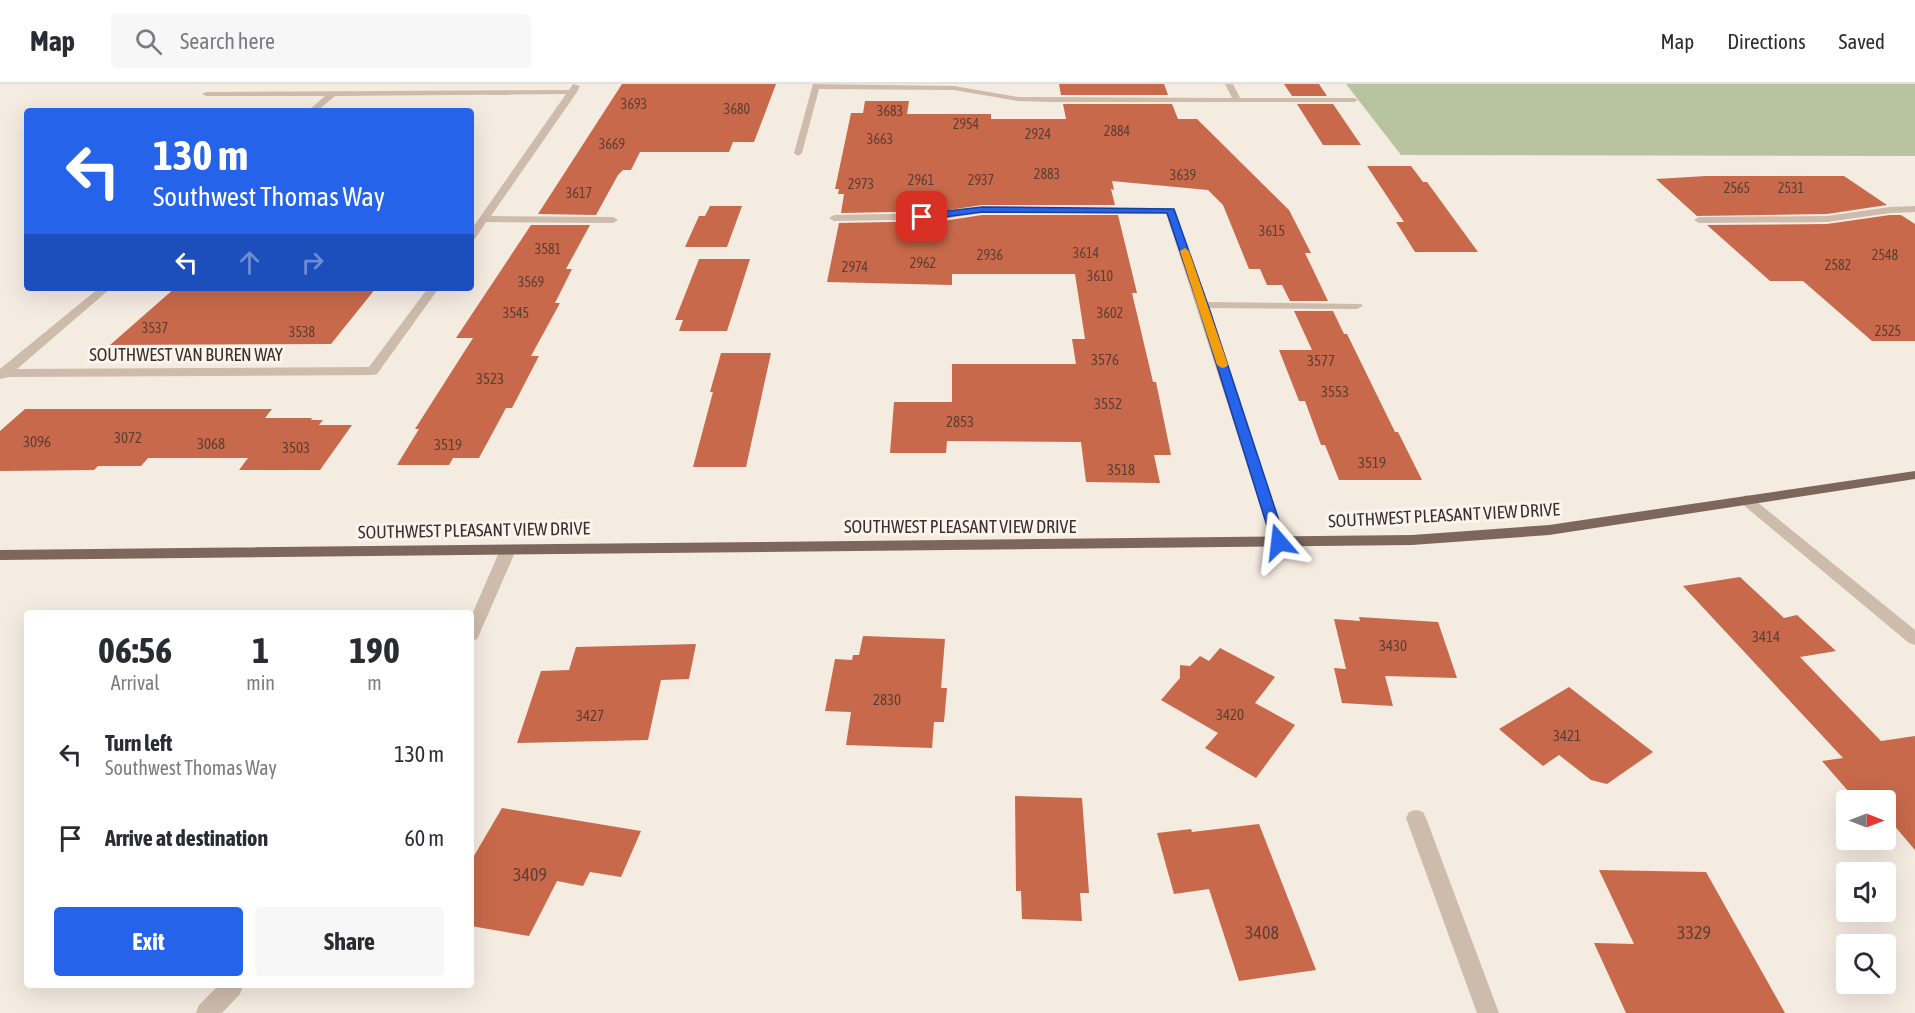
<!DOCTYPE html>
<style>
body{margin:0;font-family:"Asap Condensed",sans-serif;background:#f7f7f7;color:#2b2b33;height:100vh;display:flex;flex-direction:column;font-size:22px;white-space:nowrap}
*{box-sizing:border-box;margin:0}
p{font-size:20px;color:#7c7c81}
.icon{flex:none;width:33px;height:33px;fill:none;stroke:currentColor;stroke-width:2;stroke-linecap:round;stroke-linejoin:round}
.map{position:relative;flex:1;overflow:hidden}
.drawer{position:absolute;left:24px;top:526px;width:450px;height:378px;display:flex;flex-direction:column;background:#fff;border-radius:6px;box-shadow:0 6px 24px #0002}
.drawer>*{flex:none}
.guide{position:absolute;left:24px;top:24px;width:450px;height:183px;border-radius:6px;box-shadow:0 6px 24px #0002;background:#2563eb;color:#fff;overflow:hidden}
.needle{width:39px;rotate:90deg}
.tools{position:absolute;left:1836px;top:706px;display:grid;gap:12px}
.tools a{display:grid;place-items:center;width:60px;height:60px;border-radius:6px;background:#fff;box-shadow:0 6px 24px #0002;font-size:30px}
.pin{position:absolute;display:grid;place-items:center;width:51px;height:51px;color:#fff;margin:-26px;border-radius:12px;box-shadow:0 3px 9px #0006}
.me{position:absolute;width:66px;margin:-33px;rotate:343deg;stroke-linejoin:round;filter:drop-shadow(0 0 4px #0008)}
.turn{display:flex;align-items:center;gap:21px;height:126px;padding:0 30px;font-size:27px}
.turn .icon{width:78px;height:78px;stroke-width:2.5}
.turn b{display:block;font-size:42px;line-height:51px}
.lanes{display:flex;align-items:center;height:57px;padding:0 30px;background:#0003;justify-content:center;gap:30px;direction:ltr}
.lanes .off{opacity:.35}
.eta{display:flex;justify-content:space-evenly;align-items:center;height:102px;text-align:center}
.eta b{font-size:36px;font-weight:700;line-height:42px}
.action{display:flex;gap:12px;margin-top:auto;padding:12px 30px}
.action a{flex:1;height:69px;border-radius:6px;background:#2563eb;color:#fff;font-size:24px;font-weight:700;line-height:69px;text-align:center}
.action a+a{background:#f7f7f7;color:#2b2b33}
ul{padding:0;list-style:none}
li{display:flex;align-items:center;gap:18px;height:84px;padding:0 30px}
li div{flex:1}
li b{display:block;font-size:22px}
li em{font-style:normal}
header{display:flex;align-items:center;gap:36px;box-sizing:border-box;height:84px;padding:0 30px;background:#fff;border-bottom:2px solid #e1e1e2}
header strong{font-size:28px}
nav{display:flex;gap:33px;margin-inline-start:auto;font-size:21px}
.search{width:420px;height:54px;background:#f7f7f7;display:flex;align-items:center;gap:15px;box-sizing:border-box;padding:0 21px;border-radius:6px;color:#7c7c81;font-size:22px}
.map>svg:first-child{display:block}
</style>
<header>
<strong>Map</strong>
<div class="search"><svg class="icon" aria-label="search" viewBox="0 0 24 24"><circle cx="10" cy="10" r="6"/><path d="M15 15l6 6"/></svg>Search here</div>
<nav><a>Map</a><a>Directions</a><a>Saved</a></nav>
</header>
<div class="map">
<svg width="1915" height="929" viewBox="0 0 1915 929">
<rect width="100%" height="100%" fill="#f4ebe1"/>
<path fill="#b8c4a0" d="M1346,0H1915V72L1401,71Z"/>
<path fill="#c8694b" d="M622,0H776L754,58H733L729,68H640L631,86H623L618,91L596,131L538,130Z
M1059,0H1164L1168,11H1061Z
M1284,0H1319L1327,12H1292Z
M865,17H909L907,30H991V35H1066L1063,20H1172L1178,35H1197L1289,126L1311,169H1305L1328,217H1290L1282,201H1267L1260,185H1249L1223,121L1208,106L1112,97L1114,106L1111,105L1115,121H982L943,127L841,129L844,110H838L839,105H835L846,53L851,29H863Z
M1297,20H1333L1361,61H1323Z
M1367,82H1411L1423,98H1427L1478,168H1415L1396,138H1404Z
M1706,92H1844L1887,121L1827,130L1697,132L1656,95Z
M710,122H742L727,163H685L699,132H705Z
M982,131H1118L1137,209H1132L1153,298H1156L1171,371H1154L1160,399L1086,398L1081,358L947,357L946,369H890L894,318H952V280H1076L1072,255H1085L1075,190H952V201L827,198L839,139L943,137Z
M1890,131H1901L1915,140V257H1872L1803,197H1770L1707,141L1827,140Z
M531,141H590L566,185H572L555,219H560L531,272H539L512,324H506L479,374H453L449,381H397L419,345H415L473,254H456Z
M699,175H750L727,247H679L683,236H675Z
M175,204H376L331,260L110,261Z
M1294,227H1333L1344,250H1347L1395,348H1398L1422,396H1339L1325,361H1321L1305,317H1299L1279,266H1312Z
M721,269H771L746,383H693L713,308H710Z
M25,325H272L265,334H312L311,336H323L319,341H352L320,386H239L248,374H148L141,382H98L94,386L0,387V347Z
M1740,493L1784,534L1797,531L1836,567L1800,573L1881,657L1915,652V766L1886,732V717H1873L1863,706L1849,708L1822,677L1843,674L1683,502Z
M1359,533L1438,538L1457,594L1385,592L1393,622L1342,619L1334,584L1346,585L1334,535L1360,537Z
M863,552L945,555L941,604H947L944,638H934L932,664L846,661L851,628L825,627L835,575L852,576L853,571H859Z
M696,560L689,595L661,596L648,656L517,659L541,587L569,586L576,563Z
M1220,564L1275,593L1255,619L1295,641L1256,694L1205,664L1218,649L1161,616L1180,594V581L1190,582L1200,572L1209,577Z
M1569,603L1653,668L1607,700L1591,696L1559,671L1543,682L1499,645Z
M1015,712L1082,714L1089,809H1080L1082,837L1022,835L1021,807H1016Z
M502,724L641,747L621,793L590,788L583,802L557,797L529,852L471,842V777Z
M1259,740L1316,886L1239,897L1209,805L1174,810L1157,749L1191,745L1192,748Z
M1599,786L1706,788L1785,929H1626L1594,859L1634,860Z"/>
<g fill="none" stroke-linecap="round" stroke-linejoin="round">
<path fill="#cdbbac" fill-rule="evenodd" d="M573,0L580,2L577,8L491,132L613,133L618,136L613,139L486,138L475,155L471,156V146L566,10L335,12L317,27H308L325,12H206L202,10L206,8L569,6Z
M813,0L954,2L1018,13L1232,14L1225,0H1233L1240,14H1354L1358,16L1354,18H1052L1018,17L954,6L819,5L802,69L798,72L794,69Z
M1915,122V128L1890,129L1827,138L1699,139L1694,136L1699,133L1827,132L1890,123Z
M982,123L1173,124L1207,218L1361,220L1363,222L1357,225L1210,224L1286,458L1284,462L1279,463L1272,458L1166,129H982L943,135L834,137L829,134L834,131L943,129Z
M99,204H111L17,285L369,283L428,204H439L377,290L373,291L9,293L0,295V285Z
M1746,411L1751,413L1915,546V561L1909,559L1741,419L1739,416Z
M508,461L516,466L479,551L477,555L471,557V533L500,466Z
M1416,726L1423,728L1426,734L1499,929H1477L1406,734L1409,728Z
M218,902H243L240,910L222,929H196L199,921Z"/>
<path fill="#7d675c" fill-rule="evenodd" d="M1915,387V395L1549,451L1412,461L0,476V466L1412,451L1549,441Z"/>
</g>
<path fill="#2563eb" stroke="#184099" stroke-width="1.5" d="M982,123L1174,125L1208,221L1286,458L1284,462H1274L1272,458L1198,221L1167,129L982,128L922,136L918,133L922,130Z"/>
<path fill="#f59e0b" d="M1185,164L1189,167L1228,281L1226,283L1222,284L1217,281L1180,167Z"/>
<g text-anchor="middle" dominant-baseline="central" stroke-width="6" stroke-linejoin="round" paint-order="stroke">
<g font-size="14" fill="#5e3e33">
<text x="634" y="20">3693</text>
<text x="737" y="25">3680</text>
<text x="890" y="27">3683</text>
<text x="966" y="40">2954</text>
<text x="1117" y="47">2884</text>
<text x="1038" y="50">2924</text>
<text x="880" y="55">3663</text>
<text x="612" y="60">3669</text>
<text x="1047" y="90">2883</text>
<text x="1183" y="91">3639</text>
<text x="921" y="96">2961</text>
<text x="981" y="96">2937</text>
<text x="861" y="100">2973</text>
<text x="1737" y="104">2565</text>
<text x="1791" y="104">2531</text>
<text x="579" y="109">3617</text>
<text x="1272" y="147">3615</text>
<text x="548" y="165">3581</text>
<text x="1086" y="169">3614</text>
<text x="990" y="171">2936</text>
<text x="1885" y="171">2548</text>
<text x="923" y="179">2962</text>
<text x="1838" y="181">2582</text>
<text x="855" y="183">2974</text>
<text x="1100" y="192">3610</text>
<text x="531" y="198">3569</text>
<text x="516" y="229">3545</text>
<text x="1110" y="229">3602</text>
<text x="155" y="244">3537</text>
<text x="1888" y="247">2525</text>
<text x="302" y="248">3538</text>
</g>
<g font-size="15" fill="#5e3e33">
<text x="1105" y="275">3576</text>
<text x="1321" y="276">3577</text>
<text x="490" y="294">3523</text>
<text x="1335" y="307">3553</text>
<text x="1108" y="319">3552</text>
<text x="960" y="337">2853</text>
<text x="128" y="353">3072</text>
<text x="37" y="357">3096</text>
<text x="211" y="359">3068</text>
<text x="448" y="360">3519</text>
<text x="296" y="363">3503</text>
<text x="1372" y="378">3519</text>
<text x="1121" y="385">3518</text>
<text x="1766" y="552">3414</text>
<text x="1393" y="561">3430</text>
<text x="887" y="615">2830</text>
<text x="1230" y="630">3420</text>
<text x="590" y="631">3427</text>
<text x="1567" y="651">3421</text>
</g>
<g font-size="18" fill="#3b302b" stroke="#fbf5ee">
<text x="186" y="270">SOUTHWEST VAN BUREN WAY</text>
<text transform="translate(1444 431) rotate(-3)">SOUTHWEST PLEASANT VIEW DRIVE</text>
<text x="960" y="442">SOUTHWEST PLEASANT VIEW DRIVE</text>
<text transform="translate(474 446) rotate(-1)">SOUTHWEST PLEASANT VIEW DRIVE</text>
</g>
<g font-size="18" fill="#5e3e33">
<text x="530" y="790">3409</text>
<text x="1262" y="848">3408</text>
<text x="1694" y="848">3329</text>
</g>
</g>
</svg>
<div class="tools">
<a><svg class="needle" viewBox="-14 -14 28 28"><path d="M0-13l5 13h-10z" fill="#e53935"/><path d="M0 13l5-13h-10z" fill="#7c7c81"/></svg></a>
<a><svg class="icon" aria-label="sound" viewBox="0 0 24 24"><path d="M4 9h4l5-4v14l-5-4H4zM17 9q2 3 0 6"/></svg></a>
<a><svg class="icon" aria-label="search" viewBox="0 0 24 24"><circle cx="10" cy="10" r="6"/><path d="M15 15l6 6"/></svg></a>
</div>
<div class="pin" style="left:922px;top:133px;background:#d93025"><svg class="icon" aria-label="arrive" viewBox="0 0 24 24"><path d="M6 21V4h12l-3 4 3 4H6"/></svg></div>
<svg class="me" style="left:1279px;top:458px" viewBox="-20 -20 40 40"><path d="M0-17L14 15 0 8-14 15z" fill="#2563eb" stroke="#fff" stroke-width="4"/></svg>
<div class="guide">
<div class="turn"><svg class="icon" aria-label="left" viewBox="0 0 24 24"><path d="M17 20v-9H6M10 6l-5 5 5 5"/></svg><div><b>130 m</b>Southwest Thomas Way</div></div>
<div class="lanes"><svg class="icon" aria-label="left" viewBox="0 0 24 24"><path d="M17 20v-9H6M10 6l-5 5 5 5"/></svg><svg class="icon off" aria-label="ahead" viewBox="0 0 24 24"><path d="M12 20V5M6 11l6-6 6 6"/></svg><svg class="icon off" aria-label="right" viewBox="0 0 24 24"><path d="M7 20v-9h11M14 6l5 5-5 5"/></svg></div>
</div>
<section class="drawer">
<div class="eta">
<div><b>06:56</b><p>Arrival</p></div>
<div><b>1</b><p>min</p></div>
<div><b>190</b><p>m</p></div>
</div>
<ul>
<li><svg class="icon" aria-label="left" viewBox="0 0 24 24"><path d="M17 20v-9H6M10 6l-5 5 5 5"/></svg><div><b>Turn left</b><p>Southwest Thomas Way</p></div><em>130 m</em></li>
<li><svg class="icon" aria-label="arrive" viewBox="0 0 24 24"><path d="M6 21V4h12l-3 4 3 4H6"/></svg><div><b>Arrive at destination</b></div><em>60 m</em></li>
</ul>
<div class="action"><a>Exit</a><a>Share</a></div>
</section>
</div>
